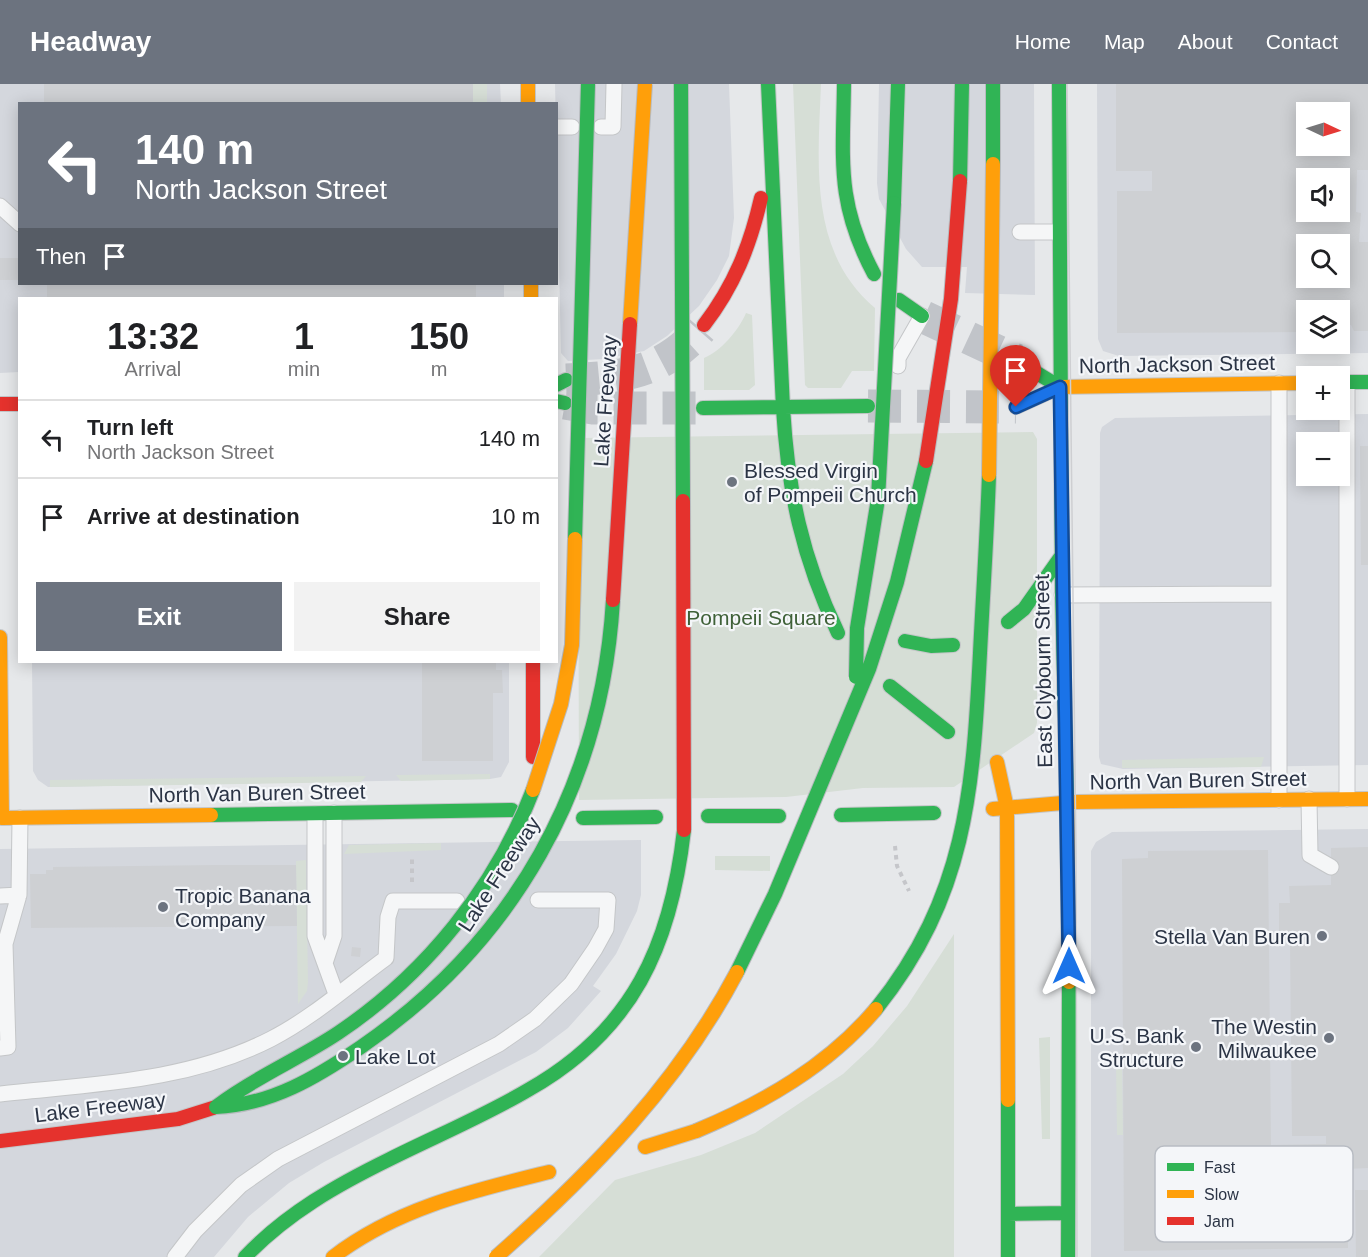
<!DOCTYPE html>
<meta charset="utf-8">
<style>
body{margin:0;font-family:Arial,sans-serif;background:#f2f2f2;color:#202124;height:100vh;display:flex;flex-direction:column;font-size:22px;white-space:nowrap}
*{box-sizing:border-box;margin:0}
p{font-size:20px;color:#757577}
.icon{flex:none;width:33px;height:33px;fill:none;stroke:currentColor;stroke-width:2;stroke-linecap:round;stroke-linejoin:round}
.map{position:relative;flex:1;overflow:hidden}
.drawer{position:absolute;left:18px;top:213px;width:540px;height:366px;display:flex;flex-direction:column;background:#fff;border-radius:0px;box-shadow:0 3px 15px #0003}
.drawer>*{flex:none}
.guide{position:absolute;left:18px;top:18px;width:540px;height:183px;border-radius:0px;box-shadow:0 3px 15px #0003;background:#6c737f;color:#fff;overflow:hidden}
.needle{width:39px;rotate:94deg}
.controls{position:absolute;left:1296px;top:18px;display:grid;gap:12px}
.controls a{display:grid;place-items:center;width:54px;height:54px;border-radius:0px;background:#fff;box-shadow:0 3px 15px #0003;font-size:30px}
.pin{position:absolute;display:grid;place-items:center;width:51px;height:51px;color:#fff;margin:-62px -26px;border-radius:50% 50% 50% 0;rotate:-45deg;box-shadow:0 0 6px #0007}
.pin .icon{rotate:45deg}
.me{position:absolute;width:66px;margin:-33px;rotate:0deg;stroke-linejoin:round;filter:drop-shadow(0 0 4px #0008)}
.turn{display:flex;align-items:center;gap:21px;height:126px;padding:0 18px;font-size:27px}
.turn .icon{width:78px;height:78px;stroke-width:2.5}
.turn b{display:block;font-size:42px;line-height:51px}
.then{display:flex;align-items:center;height:57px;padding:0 18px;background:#0003;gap:12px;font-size:22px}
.eta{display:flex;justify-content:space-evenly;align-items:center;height:102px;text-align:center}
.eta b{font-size:36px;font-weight:600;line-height:42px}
.primary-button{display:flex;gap:12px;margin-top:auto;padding:12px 18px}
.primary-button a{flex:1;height:69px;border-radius:0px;background:#6c737f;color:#fff;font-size:24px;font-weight:600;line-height:69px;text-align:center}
.primary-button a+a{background:#f2f2f2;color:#202124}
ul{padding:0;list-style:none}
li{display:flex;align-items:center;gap:18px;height:78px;padding:0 18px;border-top:2px solid #e0e0e0}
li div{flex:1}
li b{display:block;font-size:22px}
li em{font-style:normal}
header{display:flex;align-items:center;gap:36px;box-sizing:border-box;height:84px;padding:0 30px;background:#6c737f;color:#fff}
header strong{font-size:28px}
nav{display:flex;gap:33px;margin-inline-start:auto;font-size:21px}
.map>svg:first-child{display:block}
</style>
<header>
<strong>Headway</strong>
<nav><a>Home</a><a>Map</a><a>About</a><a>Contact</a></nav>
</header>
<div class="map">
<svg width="1368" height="1173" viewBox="0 0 1368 1173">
<rect width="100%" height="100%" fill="#e6e8ea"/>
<path fill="#d4d7dd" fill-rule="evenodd" d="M0,0H500L501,20H20V200H504V214H20L19,288L0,289Z
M555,0H729L734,134L729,172L717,196L699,222L667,252L644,267L604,275L568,277L561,269Z
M879,0H1034L1035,211L965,209L967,183H922L906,165L879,115L877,99Z
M1097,0H1368V269L1119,272L1103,267L1098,255ZM1306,28H1340V62H1306ZM1306,94H1340V128H1306ZM1306,160H1340V194H1306ZM1306,226H1340V260H1306Z
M1368,330V681L1123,685L1101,680L1099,673L1100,349L1102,343L1115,334ZM1306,358H1340V392H1306Z
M32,578H509V678L501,693L490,695L48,703L38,696L33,687Z
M1368,745V1173H1091V767L1096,758L1112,748Z
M641,756V811L637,827L616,870L593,902L601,907L568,944L536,968L324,1078L289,1099L248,1133L214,1173H0V765Z"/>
<path fill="#d6ded6" d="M473,0H487V19H473Z
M793,0H821C818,78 808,168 875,224L874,287H852L841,304H808L805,301Z
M746,229L752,231L755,301L749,306H704V274C721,267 739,246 746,229Z
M1033,348L1037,355V639L1034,649L954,703L863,704L786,713L579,716L578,357L581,354Z
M1264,673L1261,683L1122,684V676Z
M490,690V695L401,697L396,691Z
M366,692L361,698L50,703V696Z
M441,759V766L344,770L349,761Z
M715,772H770V787L715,786Z
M306,776L308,898L307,907L298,920L296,781V777Z
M954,850V1173H539L615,1096L701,1071L755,1049L843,990L873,962L907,922Z
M1050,953V1055H1042L1039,954Z
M1122,978L1123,1051H1117L1116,979Z"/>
<path fill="#ced0d3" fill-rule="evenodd" d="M44,0H473V20H44Z
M1116,0H1368V86H1357L1356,128L1361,129L1359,158H1368V247H1354L1351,241H1343V248H1340V226H1306V248L1117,249V107H1152V87H1116ZM1306,28H1340V62H1306ZM1306,94H1340V128H1306ZM1306,160H1340V194H1306Z
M0,174H20V196H0Z
M47,200H476V214H47Z
M1360,362H1368V481H1361Z
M422,578H496V586H502L503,609H493V677H422Z
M1368,763V1084L1347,1085L1348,1164L1124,1167L1122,775L1148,774V767L1268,766L1271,1061L1326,1060V1052H1292L1290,857H1279V819H1290L1289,802L1331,801V764Z
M216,781H296L297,842L31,844L30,790H46V786H53V783Z
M352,863L361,864L360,873L351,872Z
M1355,1106H1368V1173H1356Z"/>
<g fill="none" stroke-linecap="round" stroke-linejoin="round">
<path stroke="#c1c4c9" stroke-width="33" stroke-dasharray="33 16" stroke-linecap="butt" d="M565,319L593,324H703
M868,322L1016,323"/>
<path stroke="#c1c4c9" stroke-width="33" stroke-dasharray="33 16" stroke-linecap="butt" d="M924,233L1016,276
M566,296C621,294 663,289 701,245"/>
<g stroke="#c4c6c8" stroke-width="17">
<path id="lane" d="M556,43H572
M601,43H613L614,0
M0,122L20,140
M1020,148H1059
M898,282V274L922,232
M1347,298V715
M1279,299V716
M1062,511L1279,510
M1309,715L1310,771L1331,783
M315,730V852L336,910
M0,812L19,811
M325,879L334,852V729
M0,964L8,963L5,860L19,811L20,734
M0,1010C92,1000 187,998 271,955C312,934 349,901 386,874L388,833L393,817H457
M175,1173L195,1147L241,1101L278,1075L499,960L535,935L571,900L595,865L606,845L608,816H538"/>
</g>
<g stroke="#c4c6c8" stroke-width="16">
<path id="fast" d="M768,0L783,324
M844,0C843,77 836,119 874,190
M1059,0L1062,511L1067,717
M894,119L898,0
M899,216L922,232
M1017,277L1060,303
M1340,298H1368
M556,301L566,296
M556,317L565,319
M703,324L868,322
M783,324C788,407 802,474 838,549
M1008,538L1024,525L1062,471
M905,557L931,562L953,561
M890,602L948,648
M211,731L512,726
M841,731L934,729
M708,732H779
M583,734L656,733
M1008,1016V1173
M1008,1130L1068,1129
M245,1173C287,1129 337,1101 390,1075C436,1052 484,1032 528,1006C633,947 671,861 684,746
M1068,1173L1069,898"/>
</g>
<g stroke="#c4c6c8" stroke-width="16">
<path id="slow" d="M528,0V20
M531,200V214
M1016,323L1060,303L1306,299
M0,553L2,734L211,731
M997,678L1007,724L1008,1016
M1067,717L1069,898
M993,725L1074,718L1368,715
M645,1063L696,1047
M333,1173C397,1124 472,1107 549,1088"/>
</g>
<g stroke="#c4c6c8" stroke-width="16">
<path id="jam" d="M704,241C734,202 750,162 761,114
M0,320H20
M533,578V673
M0,1057L178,1035L216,1023"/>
</g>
<path stroke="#c5c6ca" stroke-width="4" stroke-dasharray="4.5 4.5" stroke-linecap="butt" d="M895,762L897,782L909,807
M412,798V773"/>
<use href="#lane" stroke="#f5f6f7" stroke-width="15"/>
<use href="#fast" stroke="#30b455" stroke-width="14"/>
<use href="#slow" stroke="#ff9f0a" stroke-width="14"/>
<use href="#jam" stroke="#e5322d" stroke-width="14"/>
<path stroke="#cecfd2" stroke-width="1.5" d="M1067,0L1076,770L1077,1173"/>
<g stroke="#b8bbbf" stroke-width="16" stroke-linecap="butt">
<path id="fast-bridge" d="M681,0L683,417
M993,0V80
M960,97L962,0
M575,455L588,0
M856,593L857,544L878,415L894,119
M737,888L775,810L869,585L897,498L926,377
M876,925C966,813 973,707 980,569C983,510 987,450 989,391
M217,1022C255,993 299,975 338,949C426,890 495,804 533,706
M216,1023C271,1021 317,993 361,963C514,858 602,702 613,516"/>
</g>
<g stroke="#b8bbbf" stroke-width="16" stroke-linecap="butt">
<path id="slow-bridge" d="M630,240L645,0
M989,391L993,80
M533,706L561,620L572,561L575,455
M696,1047C763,1019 828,982 876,925
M496,1173C590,1090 678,1000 737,888"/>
</g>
<g stroke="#b8bbbf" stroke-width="16" stroke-linecap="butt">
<path id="jam-bridge" d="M926,377L951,215L960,97
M683,417L684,746
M613,516L630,240"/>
</g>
<use href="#fast-bridge" stroke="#30b455" stroke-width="14"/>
<use href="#slow-bridge" stroke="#ff9f0a" stroke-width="14"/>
<use href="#jam-bridge" stroke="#e5322d" stroke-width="14"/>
</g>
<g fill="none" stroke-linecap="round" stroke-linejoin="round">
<g stroke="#114b97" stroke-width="15">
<path id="route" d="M1016,323L1060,303L1069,882"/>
</g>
<use href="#route" stroke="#1a73e8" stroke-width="10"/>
</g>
<g fill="#6c737f" stroke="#f4f6f9" stroke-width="2">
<circle cx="732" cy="398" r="6"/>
<circle cx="163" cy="823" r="6"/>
<circle cx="1322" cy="852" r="6"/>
<circle cx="1329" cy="954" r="6"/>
<circle cx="1196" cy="963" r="6"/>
<circle cx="343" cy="972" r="6"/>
</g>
<g text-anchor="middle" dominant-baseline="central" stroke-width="4.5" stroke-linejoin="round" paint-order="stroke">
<g font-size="21" fill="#2b3445" stroke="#f4f6f9">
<text transform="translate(1177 280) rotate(-1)">North Jackson Street</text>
<text transform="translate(605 317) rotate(-86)">Lake Freeway</text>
<text transform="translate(1043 587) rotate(-91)">East Clybourn Street</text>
<text transform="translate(1198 696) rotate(-1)">North Van Buren Street</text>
<text transform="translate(257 709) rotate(-1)">North Van Buren Street</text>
<text transform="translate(499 790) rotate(-57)">Lake Freeway</text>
<text transform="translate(100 1023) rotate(-7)">Lake Freeway</text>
</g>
<g font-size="21" fill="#2b3445" stroke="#f4f6f9" text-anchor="start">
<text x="744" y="386">Blessed Virgin<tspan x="744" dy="24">of Pompeii Church</tspan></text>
<text x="175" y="811">Tropic Banana<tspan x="175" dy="24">Company</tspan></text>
<text x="1310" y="852" text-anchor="end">Stella Van Buren</text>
<text x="1317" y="942" text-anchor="end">The Westin<tspan x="1317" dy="24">Milwaukee</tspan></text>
<text x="1184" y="951" text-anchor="end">U.S. Bank<tspan x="1184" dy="24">Structure</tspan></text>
<text x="355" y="972">Lake Lot</text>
</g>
<g font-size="21" fill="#3f6138" stroke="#f4f6f9">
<text x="761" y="533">Pompeii Square</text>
</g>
</g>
<rect x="1155" y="1062" width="198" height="96" rx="9" fill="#f4f6f9" stroke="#b8bcc3" stroke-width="1.5"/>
<rect x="1167" y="1079" width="27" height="8" fill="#30b455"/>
<rect x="1167" y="1106" width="27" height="8" fill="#ff9f0a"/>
<rect x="1167" y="1133" width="27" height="8" fill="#e5322d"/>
<g font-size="16" fill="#2b3445">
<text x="1204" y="1089">Fast</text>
<text x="1204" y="1116">Slow</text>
<text x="1204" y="1143">Jam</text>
</g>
</svg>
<div class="controls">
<a><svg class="needle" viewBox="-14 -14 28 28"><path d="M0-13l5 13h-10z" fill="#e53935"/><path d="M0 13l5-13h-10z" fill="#757577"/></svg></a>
<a><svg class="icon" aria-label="sound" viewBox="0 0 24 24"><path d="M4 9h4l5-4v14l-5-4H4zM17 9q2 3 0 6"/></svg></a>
<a><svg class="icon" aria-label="search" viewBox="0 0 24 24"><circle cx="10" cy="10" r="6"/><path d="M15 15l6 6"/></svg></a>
<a><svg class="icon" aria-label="layers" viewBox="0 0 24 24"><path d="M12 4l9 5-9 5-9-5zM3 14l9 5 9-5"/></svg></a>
<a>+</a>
<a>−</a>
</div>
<div class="pin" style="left:1016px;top:323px;background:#d93025"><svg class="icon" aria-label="arrive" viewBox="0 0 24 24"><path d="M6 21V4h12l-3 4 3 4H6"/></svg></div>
<svg class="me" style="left:1069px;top:882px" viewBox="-20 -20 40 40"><path d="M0-17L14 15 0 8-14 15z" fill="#1a73e8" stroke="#fff" stroke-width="4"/></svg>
<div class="guide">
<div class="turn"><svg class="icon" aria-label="left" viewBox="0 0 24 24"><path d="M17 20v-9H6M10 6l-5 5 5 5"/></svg><div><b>140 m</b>North Jackson Street</div></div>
<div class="then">Then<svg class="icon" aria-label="arrive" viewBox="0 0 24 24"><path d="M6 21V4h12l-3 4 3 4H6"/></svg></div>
</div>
<section class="drawer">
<div class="eta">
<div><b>13:32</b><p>Arrival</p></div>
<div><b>1</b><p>min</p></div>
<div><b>150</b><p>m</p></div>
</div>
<ul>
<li><svg class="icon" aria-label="left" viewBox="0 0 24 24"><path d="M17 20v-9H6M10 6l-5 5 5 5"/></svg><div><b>Turn left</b><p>North Jackson Street</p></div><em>140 m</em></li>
<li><svg class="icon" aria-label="arrive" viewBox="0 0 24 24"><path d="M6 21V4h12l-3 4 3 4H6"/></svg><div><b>Arrive at destination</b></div><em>10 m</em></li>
</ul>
<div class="primary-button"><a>Exit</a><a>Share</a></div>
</section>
</div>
